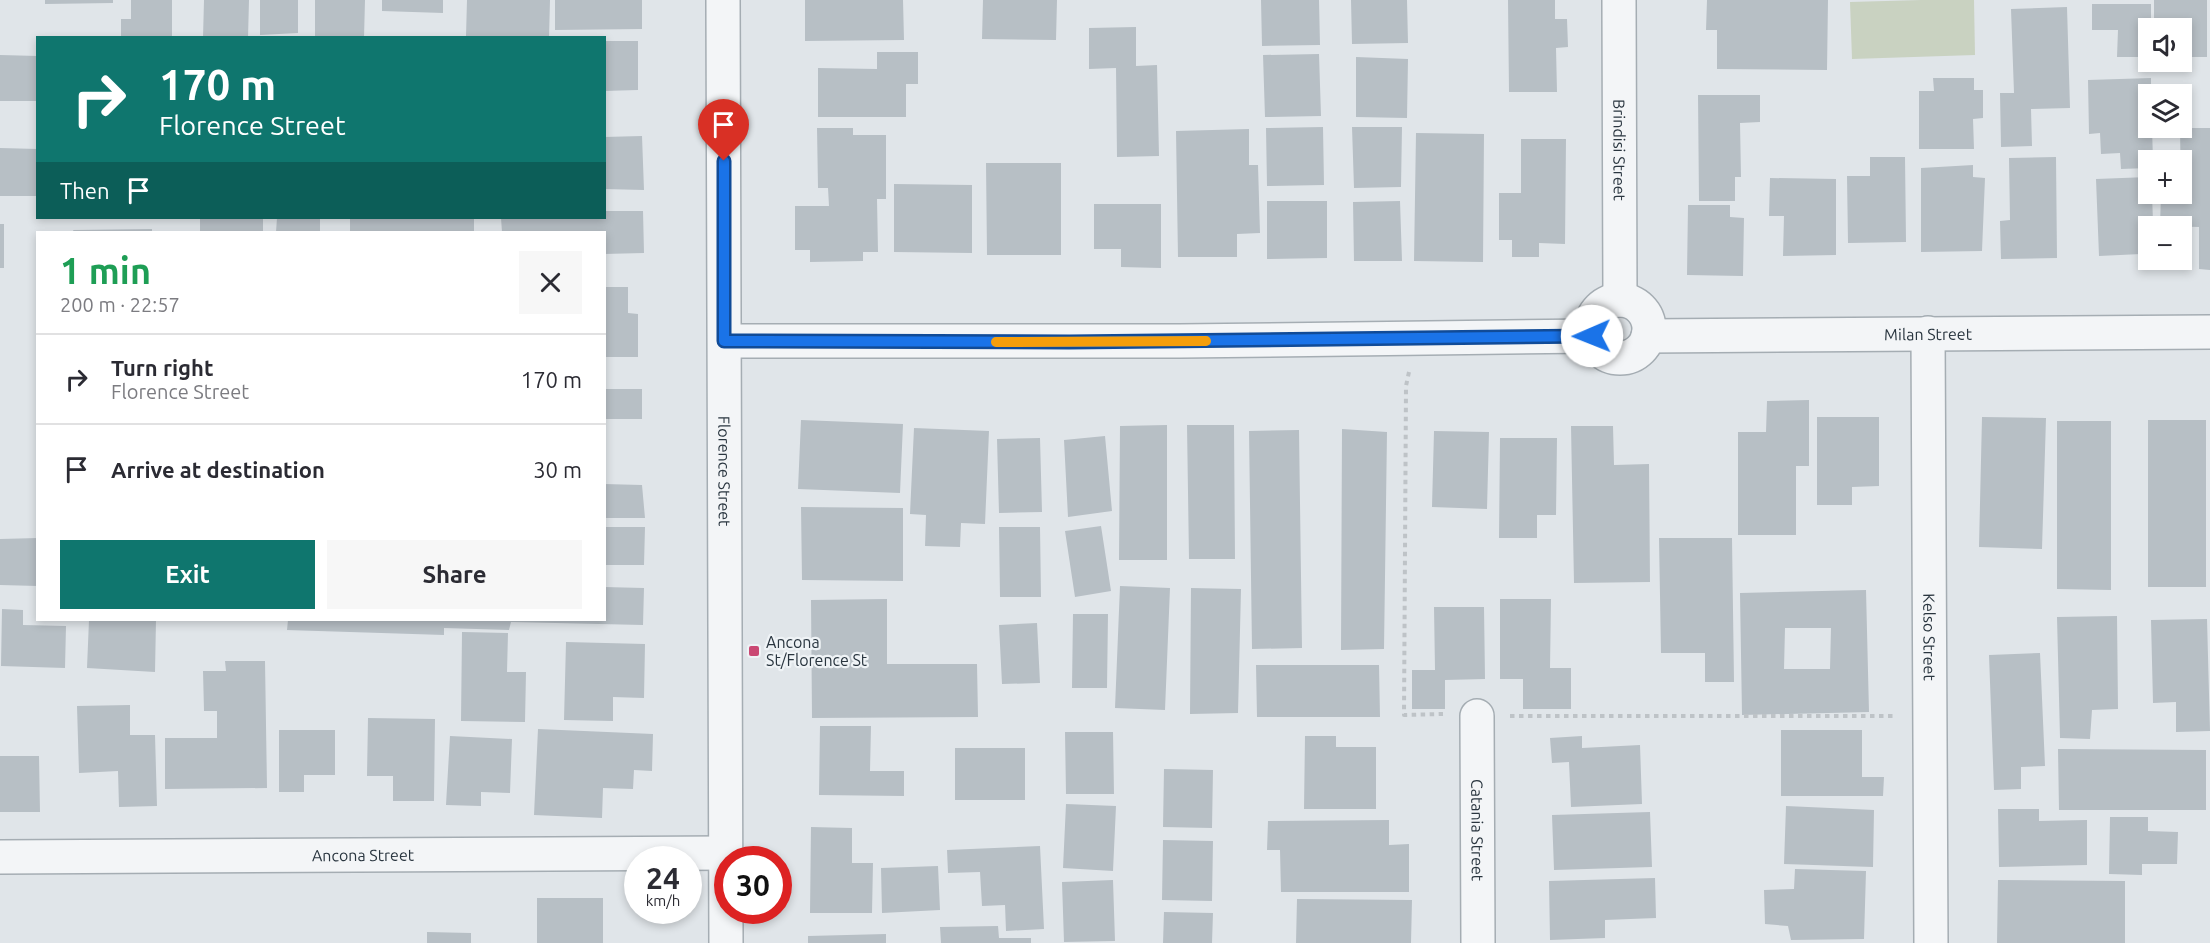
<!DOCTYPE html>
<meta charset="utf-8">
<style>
body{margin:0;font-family:Ubuntu,sans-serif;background:#f7f7f7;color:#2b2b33;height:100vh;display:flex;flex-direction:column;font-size:22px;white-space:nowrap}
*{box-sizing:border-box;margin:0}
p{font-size:20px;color:#7c7c81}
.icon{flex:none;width:33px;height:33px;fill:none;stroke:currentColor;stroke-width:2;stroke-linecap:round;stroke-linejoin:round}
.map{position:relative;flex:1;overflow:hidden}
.side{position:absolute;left:36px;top:231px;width:570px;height:390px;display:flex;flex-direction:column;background:#fff;border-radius:0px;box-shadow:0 3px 9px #0003}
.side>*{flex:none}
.banner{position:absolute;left:36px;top:36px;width:570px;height:183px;border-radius:0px;box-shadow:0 3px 9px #0003;background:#0f766e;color:#fff;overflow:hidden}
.controls{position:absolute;left:2138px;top:18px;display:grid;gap:12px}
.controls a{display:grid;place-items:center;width:54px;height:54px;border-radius:0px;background:#fff;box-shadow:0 3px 9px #0003;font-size:30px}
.speed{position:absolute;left:624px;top:846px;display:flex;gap:12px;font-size:30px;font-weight:700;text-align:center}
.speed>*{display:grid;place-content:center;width:78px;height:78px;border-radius:50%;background:#fff;box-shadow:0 3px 9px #0003;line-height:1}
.speed small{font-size:15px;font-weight:400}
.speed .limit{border:9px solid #d22;background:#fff;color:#111}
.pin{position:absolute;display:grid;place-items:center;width:51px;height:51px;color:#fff;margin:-62px -26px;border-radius:50% 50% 50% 0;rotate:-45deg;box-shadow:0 0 6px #0007}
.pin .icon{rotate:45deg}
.me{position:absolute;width:66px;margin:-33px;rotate:269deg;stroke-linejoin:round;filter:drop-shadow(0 0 4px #0008)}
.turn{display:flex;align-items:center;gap:21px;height:126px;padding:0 24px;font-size:27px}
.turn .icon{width:78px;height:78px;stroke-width:2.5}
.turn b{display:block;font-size:42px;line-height:51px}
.then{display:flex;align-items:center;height:57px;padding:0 24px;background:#0003;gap:12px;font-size:22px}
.round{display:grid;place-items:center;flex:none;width:63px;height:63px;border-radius:0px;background:#f7f7f7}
.headline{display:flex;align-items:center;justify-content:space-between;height:102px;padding:0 24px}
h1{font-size:36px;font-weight:700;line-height:45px;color:#1e9e55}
.cta{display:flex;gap:12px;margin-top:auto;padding:12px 24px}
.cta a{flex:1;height:69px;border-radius:0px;background:#0f766e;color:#fff;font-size:24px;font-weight:700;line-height:69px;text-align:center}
.cta a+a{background:#f7f7f7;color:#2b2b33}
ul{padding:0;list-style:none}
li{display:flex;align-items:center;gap:18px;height:90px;padding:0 24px;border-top:2px solid #e1e1e2}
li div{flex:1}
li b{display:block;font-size:22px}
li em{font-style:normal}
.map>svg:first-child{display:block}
</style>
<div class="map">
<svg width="2210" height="943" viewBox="0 0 2210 943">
<rect width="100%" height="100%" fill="#e0e5e9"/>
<path fill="#c9d2c1" d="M1921,0H1974L1975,55L1852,59L1850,2Z"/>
<path fill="#b7bfc5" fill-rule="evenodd" d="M45,0H113V3L45,4Z
M131,0H172V38H121V19H131Z
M204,0H249L248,38H203Z
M260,0H298V33L260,35Z
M315,0H365L364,38H315Z
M382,0H443V13L382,11Z
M467,0H550L549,38L466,36Z
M555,0H642V29L555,30Z
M805,0H903L904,40L805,41Z
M983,0H1057L1056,40L982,39Z
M1261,0H1319L1320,45L1262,46Z
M1351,0H1407L1408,43L1352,44Z
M1508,0H1555V19H1567L1568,47L1556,48L1557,92H1509Z
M1707,0H1828L1827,70L1717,69V30H1706Z
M2154,0H2207V57H2181V28H2154Z
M2092,4H2151V28H2148V57H2117L2118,30H2092Z
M2067,7L2070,108L2031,109L2032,146L2001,147L2000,93H2014L2011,9Z
M1136,27V66L1157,65L1159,156L1117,157L1116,68L1089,69V28Z
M604,41H638V90L604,91Z
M877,52H918V84H906V117H818V68L877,69Z
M1319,54L1321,116L1265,117L1263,55Z
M0,55L38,56V101H0Z
M1356,57L1408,59L1407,118L1356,117Z
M1933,78H1974V90H1983V118L1973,119L1974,149H1919V91H1934Z
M2151,78V94H2148V128H2152L2153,160H2148V168L2121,169L2120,153L2101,154L2100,133L2089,134L2088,80Z
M1698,95H1760V122L1740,123L1741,177H1735V201H1699Z
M1323,127L1324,185L1267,186L1266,128Z
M1352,127H1402L1401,187L1354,188Z
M817,128H853V135H886V199H877L878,252H863V261L810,262V250H795V206H829L828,188H818Z
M2180,128H2210V270L2199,269V227L2160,226L2161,194H2181Z
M1249,129V165H1258L1260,233L1237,234V257H1178L1176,131Z
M1416,133L1484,134L1483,262L1414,261Z
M642,136L644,190L604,189V137Z
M1521,139H1566L1565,244L1539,243V257H1512V240H1499V193H1521Z
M0,148L38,149V196H0Z
M1870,157H1905L1906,242L1848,243L1847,176H1870Z
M2056,157L2057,258L2001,259L2000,221L2010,220L2009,158Z
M986,163H1061V255H987Z
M1973,165V177L1985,178L1982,251L1921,252V168Z
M2148,177V194H2152L2153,222H2140L2141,254L2099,256L2096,179Z
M1770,178L1836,179V255L1783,256L1784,216H1769Z
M894,184L972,185V253L894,252Z
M1267,201H1327V258L1267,259Z
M1400,201L1402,261H1354L1353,202Z
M1094,204H1161V268L1121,267V249H1094Z
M1688,205H1730V217L1744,218L1743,276L1687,275Z
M604,211H643L644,253L604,254V232H502L501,218H604Z
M200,218H263V232H200Z
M277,218H320V232H276Z
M350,218H474V232H350Z
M0,224H4V268H0Z
M152,229V232H74L73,230Z
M604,287H628V313L638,314V357H604Z
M604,389H642V419H604Z
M1809,400V466H1796V535H1738V432H1766L1767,401Z
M1817,417H1879V486L1852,487V505H1817Z
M1982,417L2046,418L2042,549L1979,547Z
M801,420L903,424L900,493L798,489Z
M2148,420H2206V587H2148Z
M2057,421H2111V590L2057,589Z
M1167,425V560H1119L1120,426Z
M1187,425H1234L1235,559H1189Z
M1571,426H1613L1614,465L1649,464L1650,582L1574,583Z
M914,428L989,431L985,524L961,523L960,547L925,546L926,515L910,514Z
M1342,429L1387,432L1384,649L1341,650Z
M1299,430L1302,648L1252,649L1249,431Z
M1434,431L1489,432L1487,509L1432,507Z
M1105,436L1112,511L1068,517L1064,440Z
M1040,438L1042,512L999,513L997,439Z
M1500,438H1557L1556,515H1537V538H1499Z
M604,484L642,485L645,518H604Z
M801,507L903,508V581L802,580Z
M1101,526L1111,591L1075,597L1065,531Z
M604,527H645L644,565H604Z
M999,527H1040L1041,597H1000Z
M38,538V586L0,585V539Z
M1659,538H1732L1734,682H1705V653H1661Z
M1120,586L1170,588L1165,710L1115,708Z
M604,587L644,588L643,625L511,622L509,630L444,628V635L287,630L288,620H604Z
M1191,588L1241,589L1238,713L1190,714Z
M1866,590L1869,712L1742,715L1740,593ZM1785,628H1831L1830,669H1784Z
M887,599V664H977L978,717L812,718L811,600Z
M1500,599H1551L1550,668H1571V709H1523V679H1500Z
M1434,607H1484L1485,679L1445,680V709H1412V670H1435Z
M2,609L23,610V625L66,626L65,668L1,666Z
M1073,614H1108L1107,688H1072Z
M2117,616L2118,709L2092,710L2090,739L2060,738L2057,617Z
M2207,619L2210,731L2176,732V702L2153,703L2151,620Z
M89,620H156L155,672L87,668Z
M1037,623L1040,683L1002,684L999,625Z
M462,632L508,633L507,672H526L525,722L461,721Z
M566,642L645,644L644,698L613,697V721L564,720Z
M2040,653L2045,766L2021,767V789L1994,790L1989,655Z
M225,661H265L267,788L165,789V738H217V711H204L203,671H226Z
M1256,665H1379L1380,717H1257Z
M130,705V735H155L157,806L119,807L118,771L79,773L77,706Z
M368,718L435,719L434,801H393V776H367Z
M820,726H871L870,771H904V796L819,795Z
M538,729L653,734L652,771L634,770L633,789L603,788L602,818L534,815Z
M279,730H335V775H304V792H279Z
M1781,730H1862V777H1884L1883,796H1781Z
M1065,732H1113L1114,794H1066Z
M450,736L512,739L510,793L481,792V806L446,805Z
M1305,736H1336V747H1376V809H1304Z
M1582,736V748L1640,745L1642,804L1571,807L1569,762L1552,763L1550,738Z
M955,748H1025V800H955Z
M2058,749L2206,750V810H2059Z
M0,756H39L40,812H0Z
M1164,769L1213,770L1212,828L1163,827Z
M1066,804L1116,806L1113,871L1063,868Z
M1786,806L1874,810L1873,867L1784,864Z
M1998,809H2039V821L2087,820V865L1999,867Z
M1650,812L1652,867L1554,870L1552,815Z
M2110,817H2148V831L2178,832L2177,864H2142V875L2109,874Z
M1389,820V845L1409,844V892H1281L1280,850H1267L1268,821Z
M811,827L852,828V863H873L872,913H810Z
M1163,840L1213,841L1212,901L1162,900Z
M1040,846L1044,929L1006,931L1005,905L982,906L980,872L948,873L947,850Z
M938,866L940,910L882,913L881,868Z
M1795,869L1866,871L1864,939L1791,940L1788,926L1765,924L1764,890L1794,889Z
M1655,878L1656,918L1605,920V938L1550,940L1549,881Z
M1113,880L1115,941L1064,942L1062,882Z
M1998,880L2125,881V943H1997Z
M537,898H603V943H537Z
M1297,899L1412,900L1411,943H1296Z
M1164,912L1213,913L1212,943H1163Z
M998,926L999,938H1031V943H941L940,927Z
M427,932L471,933V943H427Z
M886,934V943H808V936Z"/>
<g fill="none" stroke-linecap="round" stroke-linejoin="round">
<g stroke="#a5adb3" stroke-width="36">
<g id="minor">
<path id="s1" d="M723,0L726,943"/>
<path id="s2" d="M1619,0L1620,300"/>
<circle cx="1620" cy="329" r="29"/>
<path id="s3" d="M1928,333L1931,943"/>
<path id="s4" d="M1648,336L2210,332"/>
<path d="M725,341H1180L1592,336"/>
<path id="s5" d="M1477,716L1478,943"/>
<path id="s6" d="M0,857L726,853"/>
</g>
</g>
<path stroke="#bec3c7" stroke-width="4" stroke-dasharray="4.5 4.5" stroke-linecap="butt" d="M1409,372L1406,386L1404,715L1443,714
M1510,716H1896"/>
<use href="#minor" stroke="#f3f5f7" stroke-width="33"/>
</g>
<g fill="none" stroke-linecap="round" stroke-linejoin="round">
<g stroke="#114b97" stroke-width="15">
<path id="route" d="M724,161V341L1069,342L1592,336"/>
</g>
<use href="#route" stroke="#1a73e8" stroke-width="10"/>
<path stroke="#f59e0b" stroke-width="10" d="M996,342L1206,341"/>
</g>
<rect fill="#ca4873" stroke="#eff3f6" stroke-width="2" x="748" y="645" width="12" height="12" rx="3"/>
<g text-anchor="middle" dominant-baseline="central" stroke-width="4.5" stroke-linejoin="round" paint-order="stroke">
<g font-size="16" fill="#29353f" stroke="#eff3f6">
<text stroke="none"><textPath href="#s2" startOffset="150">Brindisi Street</textPath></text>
<text stroke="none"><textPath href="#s4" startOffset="280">Milan Street</textPath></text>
<text stroke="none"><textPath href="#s1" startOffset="471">Florence Street</textPath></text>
<text stroke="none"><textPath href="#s3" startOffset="304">Kelso Street</textPath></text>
<text stroke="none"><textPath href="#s5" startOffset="114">Catania Street</textPath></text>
<text stroke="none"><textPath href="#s6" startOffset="363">Ancona Street</textPath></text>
</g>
<g font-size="16" fill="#29353f" stroke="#eff3f6" text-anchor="start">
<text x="766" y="642">Ancona<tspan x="766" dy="18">St/Florence St</tspan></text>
</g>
</g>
</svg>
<div class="controls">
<a><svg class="icon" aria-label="sound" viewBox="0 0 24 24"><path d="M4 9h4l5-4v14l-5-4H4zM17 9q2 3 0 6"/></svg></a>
<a><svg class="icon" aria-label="layers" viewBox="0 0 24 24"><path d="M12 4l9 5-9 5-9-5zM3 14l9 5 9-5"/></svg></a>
<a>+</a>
<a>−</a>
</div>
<div class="speed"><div>24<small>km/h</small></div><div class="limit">30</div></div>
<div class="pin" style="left:724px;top:161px;background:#d93025"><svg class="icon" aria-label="arrive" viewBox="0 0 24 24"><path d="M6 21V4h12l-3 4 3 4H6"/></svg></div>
<svg class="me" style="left:1592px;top:336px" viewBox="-20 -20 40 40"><circle r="19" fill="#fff"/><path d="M0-13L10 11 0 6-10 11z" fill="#1a73e8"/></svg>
<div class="banner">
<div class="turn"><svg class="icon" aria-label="right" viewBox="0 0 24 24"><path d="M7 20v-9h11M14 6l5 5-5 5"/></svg><div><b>170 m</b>Florence Street</div></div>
<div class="then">Then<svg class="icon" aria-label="arrive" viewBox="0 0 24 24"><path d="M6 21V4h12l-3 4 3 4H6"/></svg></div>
</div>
<section class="side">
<div class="headline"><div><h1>1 min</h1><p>200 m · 22:57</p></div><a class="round"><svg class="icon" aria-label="close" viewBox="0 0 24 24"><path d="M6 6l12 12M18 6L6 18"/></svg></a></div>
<ul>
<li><svg class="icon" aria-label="right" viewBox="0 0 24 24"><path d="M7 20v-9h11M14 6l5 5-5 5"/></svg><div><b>Turn right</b><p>Florence Street</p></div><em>170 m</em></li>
<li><svg class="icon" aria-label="arrive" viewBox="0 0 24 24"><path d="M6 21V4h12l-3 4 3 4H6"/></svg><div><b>Arrive at destination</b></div><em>30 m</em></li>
</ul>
<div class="cta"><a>Exit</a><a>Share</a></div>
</section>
</div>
